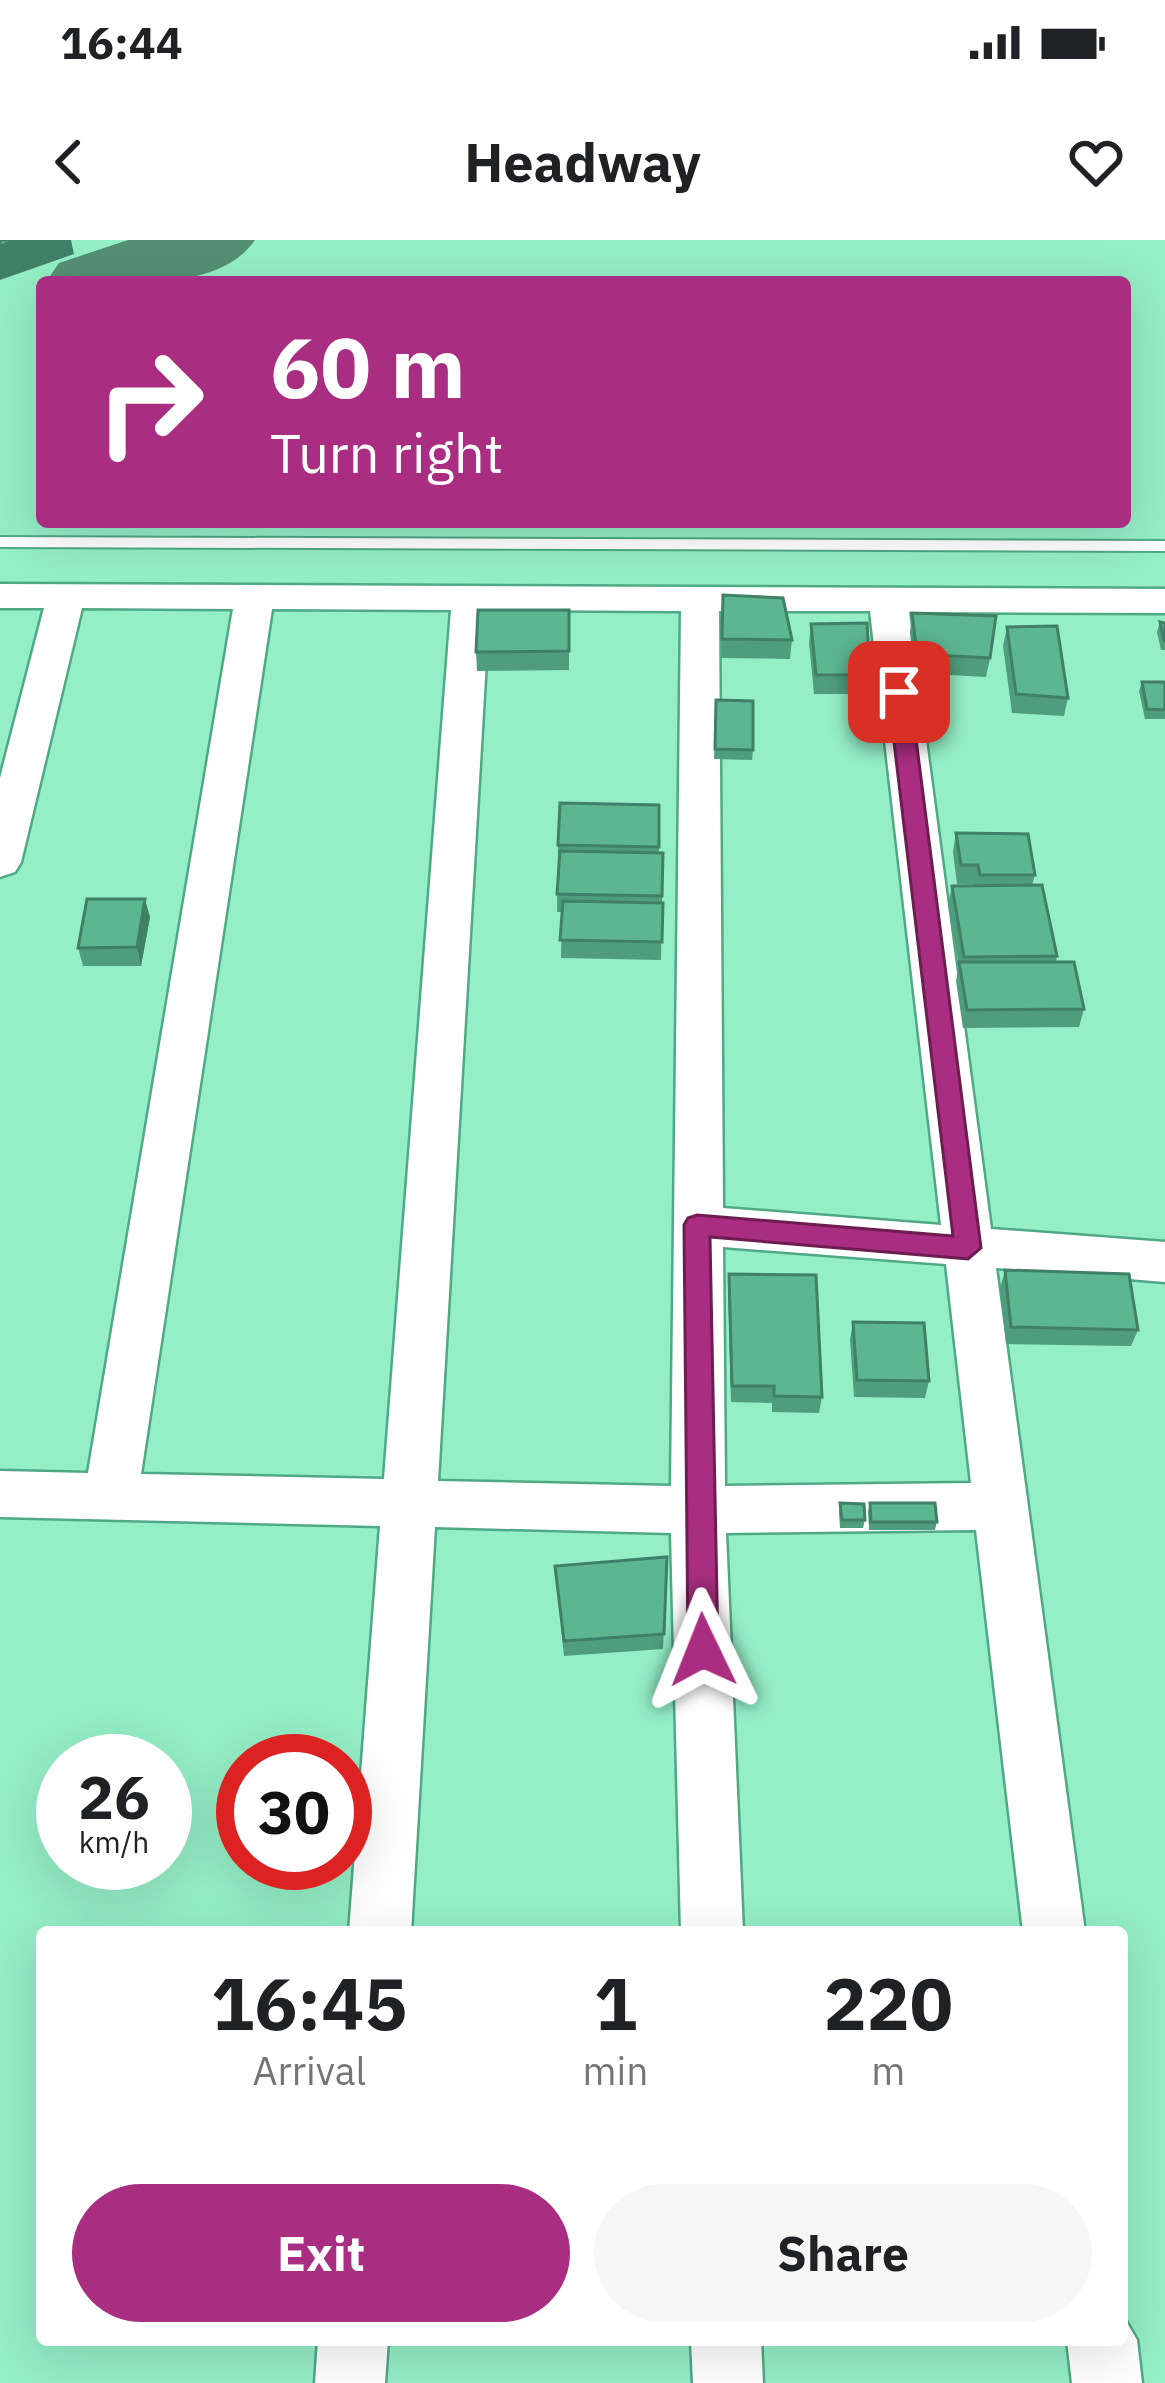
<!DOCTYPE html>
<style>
body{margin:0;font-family:"IBM Plex Sans",sans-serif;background:#f6f6f6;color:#202124;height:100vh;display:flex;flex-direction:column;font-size:45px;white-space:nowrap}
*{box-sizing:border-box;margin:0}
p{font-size:39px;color:#757577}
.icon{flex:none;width:66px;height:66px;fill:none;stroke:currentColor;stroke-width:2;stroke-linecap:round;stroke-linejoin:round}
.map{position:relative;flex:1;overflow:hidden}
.side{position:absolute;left:36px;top:1686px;width:1092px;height:420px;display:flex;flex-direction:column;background:#fff;border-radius:12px;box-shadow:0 12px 48px #0002}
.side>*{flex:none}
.hud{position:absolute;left:36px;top:36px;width:1095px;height:252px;border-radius:12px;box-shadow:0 12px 48px #0002;background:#a92d80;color:#fff;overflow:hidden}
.speed{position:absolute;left:36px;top:1494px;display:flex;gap:24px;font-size:60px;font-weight:700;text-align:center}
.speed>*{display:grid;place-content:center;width:156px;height:156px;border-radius:50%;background:#fff;box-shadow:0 12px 48px #0002;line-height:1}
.speed small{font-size:30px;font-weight:400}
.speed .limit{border:18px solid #d22;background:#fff;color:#111}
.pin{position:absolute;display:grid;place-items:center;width:102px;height:102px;color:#fff;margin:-51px;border-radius:24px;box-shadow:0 6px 18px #0006}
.me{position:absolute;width:132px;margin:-66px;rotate:358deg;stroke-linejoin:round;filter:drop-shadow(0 0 9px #0008)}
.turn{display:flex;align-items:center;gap:42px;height:252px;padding:0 36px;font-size:54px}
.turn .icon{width:156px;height:156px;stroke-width:2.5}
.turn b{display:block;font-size:84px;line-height:102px}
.eta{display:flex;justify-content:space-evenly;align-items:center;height:204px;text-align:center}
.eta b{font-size:72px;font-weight:700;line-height:84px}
.action{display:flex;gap:24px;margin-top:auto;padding:24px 36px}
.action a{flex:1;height:138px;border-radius:72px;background:#a92d80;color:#fff;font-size:48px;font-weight:700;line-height:138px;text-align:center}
.action a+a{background:#f6f6f6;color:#202124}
.status{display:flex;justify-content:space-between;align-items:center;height:84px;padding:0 60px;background:#fff;direction:ltr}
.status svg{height:33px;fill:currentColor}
header{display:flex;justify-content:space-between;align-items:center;height:156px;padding:0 36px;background:#fff;font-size:54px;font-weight:700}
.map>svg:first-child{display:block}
</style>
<div class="status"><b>16:44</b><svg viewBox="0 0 49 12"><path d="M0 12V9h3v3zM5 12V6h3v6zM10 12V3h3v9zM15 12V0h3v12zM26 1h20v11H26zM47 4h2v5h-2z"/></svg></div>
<header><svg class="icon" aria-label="back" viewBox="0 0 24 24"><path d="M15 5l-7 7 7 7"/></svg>Headway<svg class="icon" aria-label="heart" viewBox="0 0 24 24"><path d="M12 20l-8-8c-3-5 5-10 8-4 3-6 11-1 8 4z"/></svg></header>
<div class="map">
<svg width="1165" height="2143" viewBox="0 0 1165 2143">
<rect width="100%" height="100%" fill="#94eec6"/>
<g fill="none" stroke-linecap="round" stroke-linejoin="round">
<path fill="#548f74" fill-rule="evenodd" d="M128,0H255C217,56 107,42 46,42L59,23Z"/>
<g stroke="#4fa984" stroke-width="4">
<path id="service" d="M0,297L1165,301V311L0,307Z"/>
</g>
<g stroke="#4fa984" stroke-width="5">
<path id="minor" d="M0,344L1165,349V373L909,372L991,989L1165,1002V1042L996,1028L1085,1692H1023L976,1290L726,1293L743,1692H681L671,1293L435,1287L411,1692H349L380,1286L0,1277V1231L88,1233L233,369L82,368L21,622L15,632L0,637V538L44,368H0ZM272,369L451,370L384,1239L141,1234ZM489,370L681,371L671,1246L438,1241ZM719,371H870L941,985L723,968ZM723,1007L946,1024L971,1243L725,1246Z
M1122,2074L1137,2100L1142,2143H1072L1067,2100H1122Z
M318,2100H388L385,2143H315Z
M691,2100H761L763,2143H693Z"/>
</g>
<use href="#service" fill="#fff" fill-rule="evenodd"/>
<use href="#minor" fill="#fff" fill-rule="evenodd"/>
</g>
<path fill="#4f9d7d" d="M723,355L792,400L790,419L721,418Z
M569,370V430L477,431L476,412Z
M912,373L990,418L986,437L914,433L910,392Z
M1160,382L1165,383V410H1161L1157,392Z
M811,384L870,435L867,454H814L809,403Z
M1007,387L1068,458L1064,476L1012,473L1003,406Z
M1142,442H1165V479H1145L1139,451Z
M716,460L753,510L752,520L714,519Z
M659,565V613H663L661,720L561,718L562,672H557L558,605Z
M956,593L1035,635L1032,645L1057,716L1056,722L1084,769L1079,787L963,788L956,741L959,725L948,665L952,646H974V644H957L953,612Z
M150,677L141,726H83L78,708Z
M1005,1030L1138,1090L1131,1106L1006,1104L1000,1048Z
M729,1034L822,1157L819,1173L772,1172V1163L731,1162L728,1051Z
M853,1082L929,1141L925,1158L854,1157L850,1099Z
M840,1263L865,1280L863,1288H840L839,1272Z
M870,1263L937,1282L935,1290H869L868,1271Z
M667,1317L663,1409L564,1416L555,1326Z"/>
<path fill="#408066" d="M17,0H71L74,14L0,40V6Z
M145,659L150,677L141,726L137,707Z"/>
<path fill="#5cb791" stroke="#408066" stroke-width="3" d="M0,0H17L0,6Z
M723,355L783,358L792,400L722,399Z
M478,370H569V411L476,412Z
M912,373L996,376L990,418L917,414Z
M1160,382L1165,383V400H1164Z
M867,383L870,435H816L811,384Z
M1057,386L1068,458L1016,454L1007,387Z
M1142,442H1165V470L1147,469Z
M716,460L753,461V510L715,509Z
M560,563L659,565V607L558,605Z
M956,593L1028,594L1035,635H980L978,625H961Z
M560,611L663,613L662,656L557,654Z
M1042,645L1057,716L964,717L952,646Z
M87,659H145L137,707L78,708Z
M563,661L663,663L662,702L560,700Z
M959,722H1074L1084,769L967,770Z
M1005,1030L1129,1034L1138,1090L1011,1087Z
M729,1034L816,1035L822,1157L774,1156V1146H732Z
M853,1082L924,1083L929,1141L857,1140Z
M840,1263L864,1264L865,1280H842Z
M870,1263H935L937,1282H871Z
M667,1317L664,1394L564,1401L555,1326Z"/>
<path fill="#a92d80" stroke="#6e1d53" stroke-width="3" d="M899,445L910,452L981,1008L968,1019L710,997L718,1410L714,1420L703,1424L692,1420L688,1410L684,985L688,978L697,975L953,996L888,452Z"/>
</svg>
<div class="speed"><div>26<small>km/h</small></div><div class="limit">30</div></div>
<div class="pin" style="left:899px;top:452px;background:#d93025"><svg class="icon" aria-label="arrive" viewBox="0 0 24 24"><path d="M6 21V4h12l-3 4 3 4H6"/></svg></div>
<svg class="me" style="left:703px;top:1410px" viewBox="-20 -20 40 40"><path d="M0-17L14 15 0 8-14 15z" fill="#a92d80" stroke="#fff" stroke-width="4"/></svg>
<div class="hud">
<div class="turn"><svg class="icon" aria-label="right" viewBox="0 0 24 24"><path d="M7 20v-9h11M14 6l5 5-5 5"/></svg><div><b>60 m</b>Turn right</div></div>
</div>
<section class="side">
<div class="eta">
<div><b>16:45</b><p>Arrival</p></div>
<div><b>1</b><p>min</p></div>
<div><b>220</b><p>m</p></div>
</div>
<div class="action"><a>Exit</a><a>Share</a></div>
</section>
</div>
